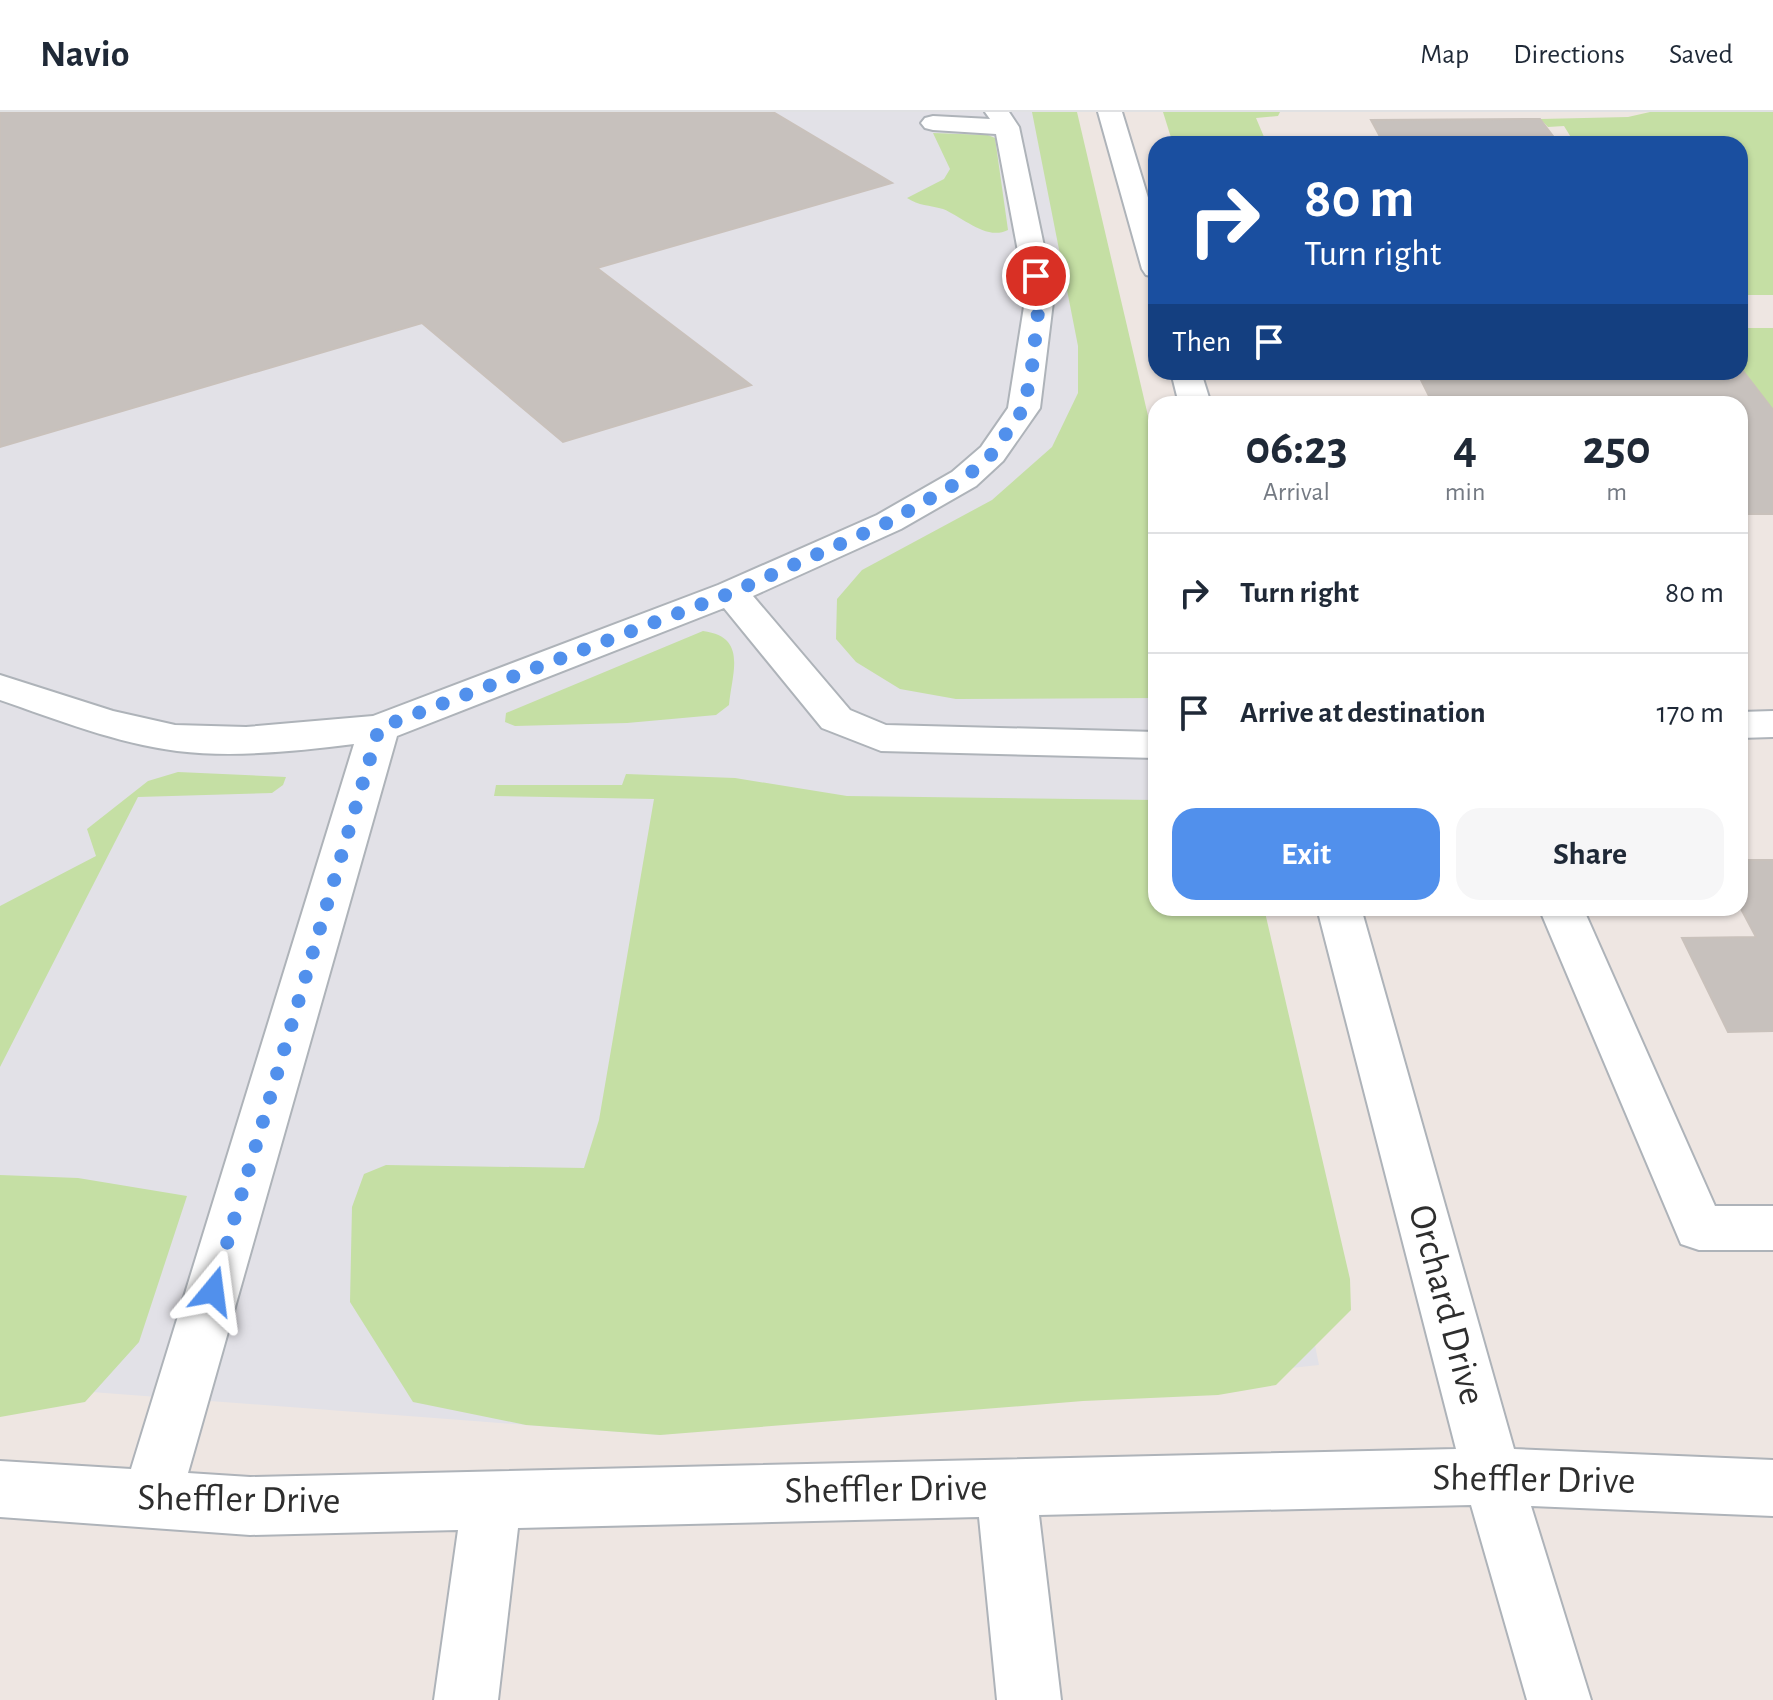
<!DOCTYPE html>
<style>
body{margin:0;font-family:"Alegreya Sans",sans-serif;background:#f6f6f7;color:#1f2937;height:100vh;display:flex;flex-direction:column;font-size:30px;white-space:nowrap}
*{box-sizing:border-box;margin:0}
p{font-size:26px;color:#747a83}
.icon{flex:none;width:44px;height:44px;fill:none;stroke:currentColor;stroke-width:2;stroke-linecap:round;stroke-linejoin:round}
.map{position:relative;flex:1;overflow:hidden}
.details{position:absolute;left:1148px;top:284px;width:600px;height:520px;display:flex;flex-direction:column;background:#fff;border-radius:24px;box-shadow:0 2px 6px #0004}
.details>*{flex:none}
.top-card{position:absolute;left:1148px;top:24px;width:600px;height:244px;border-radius:24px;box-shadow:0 2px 6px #0004;background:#1a4fa0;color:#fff;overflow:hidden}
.pin{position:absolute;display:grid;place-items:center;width:68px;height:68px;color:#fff;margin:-34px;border:4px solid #fff;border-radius:50%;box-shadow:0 2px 8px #0007}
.me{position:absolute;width:88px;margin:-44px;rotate:16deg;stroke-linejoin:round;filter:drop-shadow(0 0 6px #0008)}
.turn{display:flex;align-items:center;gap:28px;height:168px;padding:0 24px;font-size:36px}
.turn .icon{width:104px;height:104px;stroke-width:2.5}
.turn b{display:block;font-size:56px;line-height:68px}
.then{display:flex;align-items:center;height:76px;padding:0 24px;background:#0003;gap:16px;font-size:30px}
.eta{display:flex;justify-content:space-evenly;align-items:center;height:136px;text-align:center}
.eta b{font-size:48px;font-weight:600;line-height:56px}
.action{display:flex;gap:16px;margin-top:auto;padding:16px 24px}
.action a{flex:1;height:92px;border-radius:24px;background:#5190ec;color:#fff;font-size:32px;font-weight:600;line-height:92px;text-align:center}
.action a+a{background:#f6f6f7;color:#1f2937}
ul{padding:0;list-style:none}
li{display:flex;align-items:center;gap:24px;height:120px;padding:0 24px;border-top:2px solid #e0e1e3}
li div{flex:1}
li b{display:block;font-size:30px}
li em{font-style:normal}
header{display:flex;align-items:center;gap:48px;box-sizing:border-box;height:112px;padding:0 40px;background:#fff;border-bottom:2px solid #e0e1e3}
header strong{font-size:38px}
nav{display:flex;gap:44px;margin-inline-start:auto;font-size:28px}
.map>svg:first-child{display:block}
</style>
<header>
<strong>Navio</strong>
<nav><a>Map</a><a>Directions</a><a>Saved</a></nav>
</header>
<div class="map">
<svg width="1773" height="1588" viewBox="0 0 1773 1588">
<rect width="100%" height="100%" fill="#eee6e2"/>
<path fill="#e2e1e7" d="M0,0H1062L1156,457V796H1226L1319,1253L660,1323L0,1273Z"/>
<path fill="#c5dfa4" d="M1032,0H1077L1156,338V586L956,587L900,577L856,550L836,527L837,487L862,458L992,388L1052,335L1078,281V234Z
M1163,0H1280L1278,4L1256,6L1267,32H1173Z
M1650,0H1773V183H1740V32H1559L1556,28L1572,27L1564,14L1548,15L1540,7L1628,5Z
M933,21L988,23L995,26L1008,118C986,129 963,105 943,97C929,93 919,94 907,86L944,67L950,57Z
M1740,216H1773V298L1740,255Z
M703,519C748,525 732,560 729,593L716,603L627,611L515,614L505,610L506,601Z
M178,660L286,665L283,673L272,681L138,685L0,955V794L96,744L87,717L148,669Z
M626,662L735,666L847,684L1156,688V796H1264L1350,1167L1351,1198L1276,1273L1218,1283L1083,1289L660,1323L526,1313L413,1290L350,1190L352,1095L364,1062L386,1053L584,1056L599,1008L654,687L494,684L496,673H622Z
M0,1063L78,1066L187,1084L139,1230L85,1290L0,1305Z"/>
<path fill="#c7c1bd" stroke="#c9c1bb" stroke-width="2" d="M0,0H773L892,71L597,156L751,273L563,330L422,211L0,335Z
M1540,7L1559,32H1384L1371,8Z
M1740,255L1773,298V402H1740V292H1433L1417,260H1740Z
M1740,748H1773V919L1728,920L1682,826L1756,825L1740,795Z"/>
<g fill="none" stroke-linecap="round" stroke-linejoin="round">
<g stroke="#aeb3b9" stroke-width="4">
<path id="minor" d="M985,0H1009L1019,15L1054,182L1040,296L1003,349L976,374L901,417L753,484L850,598L886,613L1156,620V646L881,639L822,616L724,496L397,624L188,1361L250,1365L1456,1337L1317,796H1361L1514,1337L1773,1348V1404L1531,1394L1591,1588H1527L1471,1393L1039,1403L1061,1588H997L979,1405L518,1416L498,1588H434L458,1418L250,1423L0,1405V1349L131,1357L354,632C296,639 236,646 177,639C116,631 58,608 0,588V563L113,599L175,613L246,615L373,604L718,473L877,403L952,360L981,335L1008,296L1026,182L996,22L933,18L925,16L921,11L925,6L933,4L990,7Z
M1098,0H1122L1156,112V165L1146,163L1142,157Z
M1171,260H1201L1211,292H1179Z
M1773,599V625L1740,626V600Z
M1539,796H1583L1715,1094H1773V1138H1699L1681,1132Z"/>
</g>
<use href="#minor" fill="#fff" fill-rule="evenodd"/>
</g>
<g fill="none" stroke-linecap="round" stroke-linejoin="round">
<path stroke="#5190ec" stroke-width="14" stroke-dasharray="0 25.2" d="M213,1179L379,616L731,481L889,410L964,367L992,342L1024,296L1032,255L1040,182L1036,164"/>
</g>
<g text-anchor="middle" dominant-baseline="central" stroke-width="6" stroke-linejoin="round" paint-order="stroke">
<g font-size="38" fill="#2e2e2e" stroke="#fff">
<text transform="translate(1446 1193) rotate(75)">Orchard Drive</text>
<text transform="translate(1534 1368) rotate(1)">Sheffler Drive</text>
<text transform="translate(886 1378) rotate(-1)">Sheffler Drive</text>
<text transform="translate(239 1388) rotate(1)">Sheffler Drive</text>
</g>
</g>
</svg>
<div class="pin" style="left:1036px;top:164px;background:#d93025"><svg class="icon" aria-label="arrive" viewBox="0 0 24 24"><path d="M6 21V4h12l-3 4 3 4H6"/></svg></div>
<svg class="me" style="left:213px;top:1179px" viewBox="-20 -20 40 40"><path d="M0-17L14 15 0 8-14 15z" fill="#5190ec" stroke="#fff" stroke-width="4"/></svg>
<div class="top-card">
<div class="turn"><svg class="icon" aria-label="right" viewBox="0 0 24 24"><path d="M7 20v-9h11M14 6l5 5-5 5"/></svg><div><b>80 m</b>Turn right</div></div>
<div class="then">Then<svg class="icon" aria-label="arrive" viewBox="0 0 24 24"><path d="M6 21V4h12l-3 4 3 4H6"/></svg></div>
</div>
<section class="details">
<div class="eta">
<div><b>06:23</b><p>Arrival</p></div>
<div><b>4</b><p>min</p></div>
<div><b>250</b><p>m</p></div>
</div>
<ul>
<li><svg class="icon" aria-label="right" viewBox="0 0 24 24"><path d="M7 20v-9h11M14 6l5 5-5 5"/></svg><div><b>Turn right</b></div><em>80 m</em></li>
<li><svg class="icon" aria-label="arrive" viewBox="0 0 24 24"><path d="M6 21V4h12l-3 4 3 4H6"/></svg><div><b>Arrive at destination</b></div><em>170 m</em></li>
</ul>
<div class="action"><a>Exit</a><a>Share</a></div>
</section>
</div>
